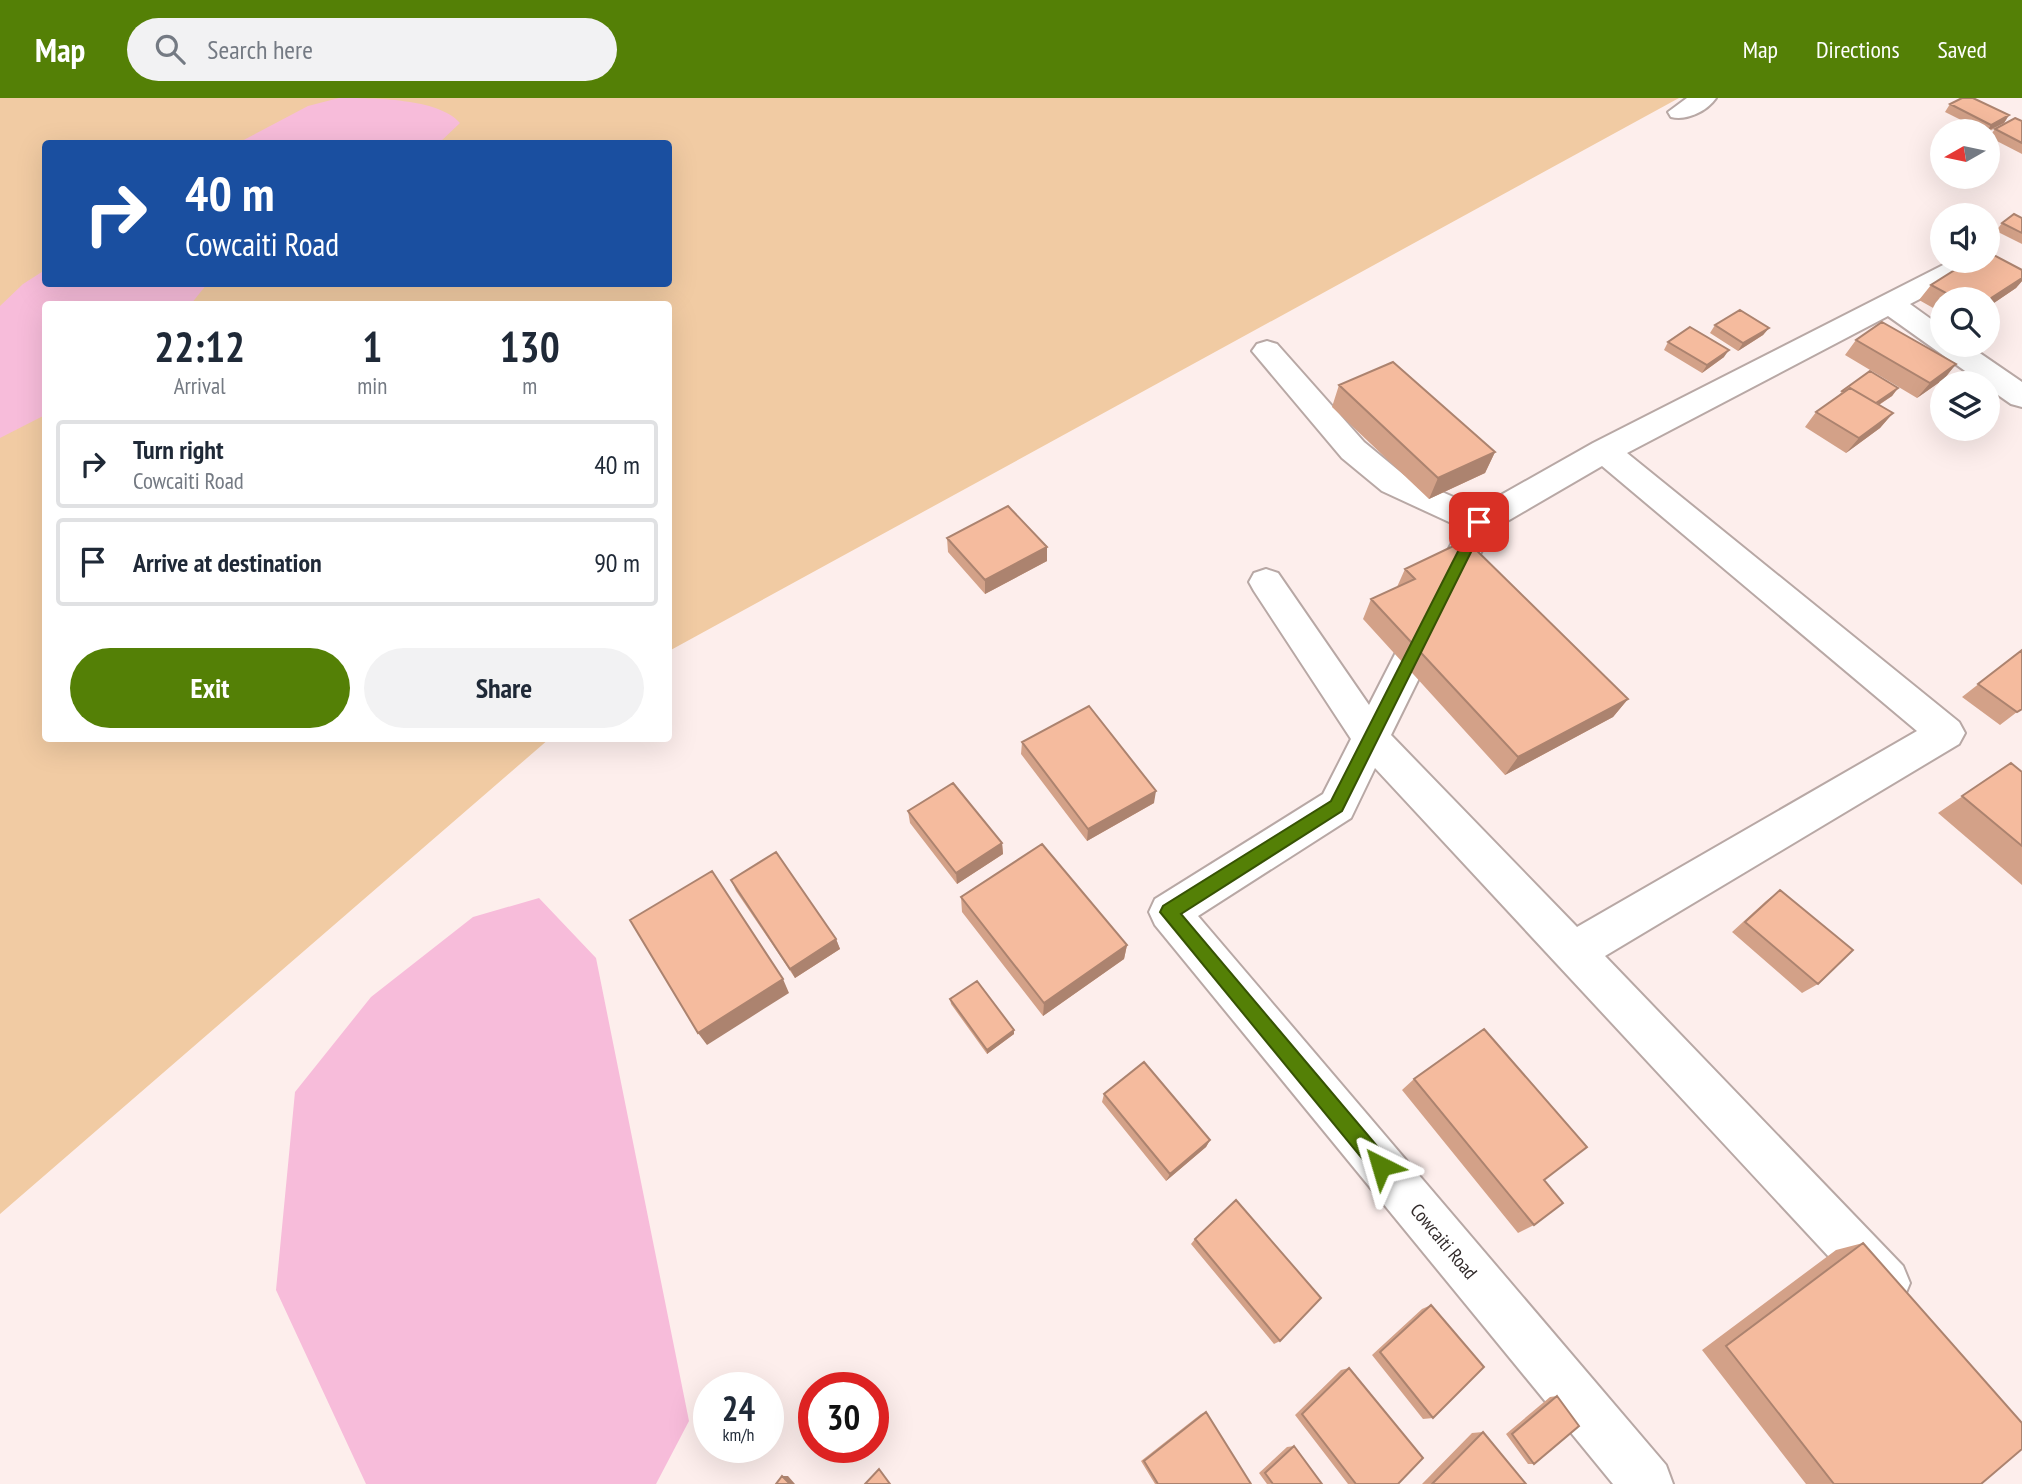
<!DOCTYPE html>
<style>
body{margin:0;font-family:"PT Sans Narrow",sans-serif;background:#f2f2f3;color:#1f2937;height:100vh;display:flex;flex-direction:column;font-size:26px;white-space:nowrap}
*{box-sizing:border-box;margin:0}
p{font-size:23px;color:#747a83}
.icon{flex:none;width:38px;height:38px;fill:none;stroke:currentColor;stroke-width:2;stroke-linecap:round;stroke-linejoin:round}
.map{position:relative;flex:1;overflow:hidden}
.drawer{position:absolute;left:42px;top:203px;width:630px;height:441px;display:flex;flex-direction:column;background:#fff;border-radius:7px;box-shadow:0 7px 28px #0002}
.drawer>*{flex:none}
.guide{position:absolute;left:42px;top:42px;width:630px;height:147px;border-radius:7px;box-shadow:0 7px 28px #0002;background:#1a4fa0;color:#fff;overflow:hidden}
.needle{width:46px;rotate:261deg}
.tools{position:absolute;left:1930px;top:21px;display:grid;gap:14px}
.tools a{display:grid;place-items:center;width:70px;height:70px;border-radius:50%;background:#fff;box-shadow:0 7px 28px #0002;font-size:35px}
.speed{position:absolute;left:693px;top:1274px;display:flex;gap:14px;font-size:35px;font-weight:700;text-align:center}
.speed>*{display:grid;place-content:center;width:91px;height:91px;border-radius:50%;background:#fff;box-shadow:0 7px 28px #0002;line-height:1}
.speed small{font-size:18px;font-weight:400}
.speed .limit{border:10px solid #d22;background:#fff;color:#111}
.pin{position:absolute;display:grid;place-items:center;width:60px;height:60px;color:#fff;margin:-30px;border-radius:14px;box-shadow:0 4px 10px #0006}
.me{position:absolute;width:77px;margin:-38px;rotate:320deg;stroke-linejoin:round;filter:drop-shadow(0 0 5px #0008)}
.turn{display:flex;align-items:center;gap:24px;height:147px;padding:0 28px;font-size:32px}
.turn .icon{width:91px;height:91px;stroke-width:2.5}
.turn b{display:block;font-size:49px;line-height:60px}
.eta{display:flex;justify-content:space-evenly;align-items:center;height:119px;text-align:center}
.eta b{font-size:42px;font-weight:600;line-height:49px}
.button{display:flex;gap:14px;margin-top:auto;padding:14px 28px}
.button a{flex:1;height:80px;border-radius:42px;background:#548006;color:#fff;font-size:28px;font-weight:600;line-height:80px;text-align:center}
.button a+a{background:#f2f2f3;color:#1f2937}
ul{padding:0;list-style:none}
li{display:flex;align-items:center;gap:21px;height:88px;margin:0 14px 10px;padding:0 14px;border:4px solid #e0e1e3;border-radius:7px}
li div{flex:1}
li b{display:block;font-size:26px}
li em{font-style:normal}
header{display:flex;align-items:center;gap:42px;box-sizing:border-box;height:98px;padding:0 35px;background:#548006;color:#fff}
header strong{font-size:33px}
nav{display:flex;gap:38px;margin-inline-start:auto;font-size:24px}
.search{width:490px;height:63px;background:#f2f2f3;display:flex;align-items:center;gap:18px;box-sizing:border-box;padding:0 24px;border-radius:38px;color:#747a83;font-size:26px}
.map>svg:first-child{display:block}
</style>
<header>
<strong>Map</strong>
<div class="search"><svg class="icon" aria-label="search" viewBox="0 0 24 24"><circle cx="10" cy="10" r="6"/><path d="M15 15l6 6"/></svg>Search here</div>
<nav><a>Map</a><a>Directions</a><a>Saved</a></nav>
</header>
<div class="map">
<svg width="2022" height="1386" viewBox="0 0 2022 1386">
<rect width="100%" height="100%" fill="#fdeeec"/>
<path fill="#f1cba3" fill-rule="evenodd" d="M0,0H1679L669,553L668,206H46V640L549,641L0,1116ZM46,46H668V186H46Z"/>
<path fill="#f7bcda" d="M339,0C372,0 439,0 460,25L439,45H238L308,8Z
M45,172L46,186H207L191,206H46L45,317L0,340V208L23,186Z
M539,800L596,860L689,1323L656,1386H366L276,1192L295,994L371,899L473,819Z"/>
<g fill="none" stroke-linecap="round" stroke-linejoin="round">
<g stroke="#b8a8a5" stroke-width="4">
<path id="street" d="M1687,0H1716C1707,13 1687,23 1671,19L1668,14Z
M1951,163H1972L1976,168L1972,174L1910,206L1942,229V247H1968L2022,284V309L2011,306L1988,290V285H1982L1888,218L1627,355L1959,624L1965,635L1959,646L1605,858L1903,1168L1910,1185L1903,1202L1886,1209L1869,1202L1375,670L1351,720L1198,818L1666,1367L1673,1386H1613L1155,827L1149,814L1155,801L1323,696L1351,641L1254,493L1249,484L1254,475L1266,471L1278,475L1369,607L1460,429L1382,393L1342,360L1252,253L1257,246L1267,243L1277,246L1364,344L1404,377L1478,410L1593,345ZM1602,368L1917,633L1577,829L1391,637L1492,432Z"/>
</g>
<use href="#street" fill="#fff" fill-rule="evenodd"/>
</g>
<path fill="#d3a188" d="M1950,6L2009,17L2004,25L1988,34L1983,33L1945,14Z
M2022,23V56L1989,39L1995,31Z
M2022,120V146L1996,133L2002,125Z
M2022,172V183L2016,190L1988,209V201H1942V215L1919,202L1931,187Z
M1715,227L1769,230L1763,237L1738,253L1710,235Z
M1856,242L1956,266L1944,281L1917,300L1845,257Z
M1668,244L1724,259L1702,275L1664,252Z
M1339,287L1495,354L1485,375L1429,401L1332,309Z
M1898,290L1892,298L1879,307L1893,315L1880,330L1846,355L1805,329L1816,314L1839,298L1842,293Z
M947,440L1047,449V463L985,496L948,454Z
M1405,471L1628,601L1613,619L1505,677L1363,521L1371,501L1397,489Z
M2022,552L2017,614L2000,627L1962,599Z
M1022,644L1154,705L1087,743L1021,656Z
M2011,665L2022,674V787L1938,715Z
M908,713L1002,745L1003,756L957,786L910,725Z
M731,782L836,841L840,851L795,880L736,793Z
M1780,792L1818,886L1802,895L1732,834L1766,803Z
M961,799L1127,847L1124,861L1043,918L962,814Z
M950,901L1014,932V936L987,956L951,906Z
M1414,981L1534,1127L1518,1135L1402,992Z
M1104,996L1210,1042L1206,1049L1166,1083L1102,1004Z
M1195,1141L1280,1243L1274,1246L1191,1146Z
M1863,1145L1981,1386H1806L1702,1252L1836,1152Z
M1431,1207L1433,1320L1423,1321L1372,1257L1422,1211Z
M1349,1270L1398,1386H1348L1295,1317L1341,1272Z
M1557,1298L1534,1366H1528L1506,1336L1550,1299Z
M1206,1314L1251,1386H1155L1141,1363L1201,1316Z
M1483,1334L1526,1386H1422L1472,1335Z
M1294,1348L1322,1386H1267L1259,1375L1287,1349Z"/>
<path fill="#ac836f" d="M2009,17L2004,25L1987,33L1991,27Z
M2022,180V183L2016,190L1988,209V202Z
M1769,230L1763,237L1738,253L1743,245Z
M1729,252L1724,259L1702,275L1707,267Z
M1956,266L1944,281L1917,300L1930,285Z
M1898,290L1892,298L1863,317L1870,310Z
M1893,315L1880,330L1846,355L1859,340Z
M1495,354L1485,375L1429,401L1438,380Z
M1047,449V463L985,496V482Z
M1628,601L1613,619L1505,677L1518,659Z
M1156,693L1154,705L1087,743L1088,731Z
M1002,745L1003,756L957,786L956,775Z
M836,841L840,851L795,880L790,871Z
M1127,847L1124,861L1043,918L1044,905Z
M783,881L789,895L707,947L698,935Z
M1014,932V936L987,956V952Z
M1210,1042L1206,1049L1166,1083L1170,1076Z
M782,1378H788L795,1386H790Z"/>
<path fill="#f5bb9e" stroke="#ac836f" stroke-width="2" d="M1962,0H1973L2009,17L1991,27L1950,6Z
M2015,20L2022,23V45L1995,31Z
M2014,116L2022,120V135L2002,125Z
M1988,154L2022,172V180L1988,202L1957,201L1931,187L1969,163H1988Z
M1740,212L1769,230L1743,245L1715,227Z
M1882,224L1956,266L1930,285L1856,242Z
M1690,229L1729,252L1707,267L1668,244Z
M1393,264L1495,354L1438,380L1339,287Z
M1870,273L1898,290L1876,305L1850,290L1844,294L1842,293Z
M1850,290L1893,315L1859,340L1816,314Z
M1008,408L1047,449L985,482L947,440Z
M1466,442L1628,601L1518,659L1371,501L1415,481L1405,471Z
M2022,552V611L2017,614L1978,586Z
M1089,608L1156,693L1088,731L1022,644Z
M2011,665L2022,674V748L1962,698Z
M953,685L1002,745L956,775L908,713Z
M1042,746L1127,847L1044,905L961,799Z
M776,754L836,841L790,871L731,782Z
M712,773L783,881L698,935L630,822Z
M1780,792L1853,852L1818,886L1745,824Z
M977,883L1014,932L987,952L950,901Z
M1484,931L1587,1049L1544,1082L1563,1105L1534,1127L1414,981Z
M1144,964L1210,1042L1170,1076L1104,996Z
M1236,1102L1321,1200L1280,1243L1195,1141Z
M1863,1145L2022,1325V1351L1981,1386H1834L1726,1248Z
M1431,1207L1484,1269L1433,1320L1380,1254Z
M1349,1270L1423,1360L1398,1386H1356L1302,1316Z
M1557,1298L1579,1328L1534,1366L1512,1336Z
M1206,1314L1251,1386H1158L1144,1363Z
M1483,1334L1526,1386H1432Z
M1294,1348L1322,1386H1273L1265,1375Z
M879,1371L890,1386H865Z
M782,1378L790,1386H776Z"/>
<path fill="#548006" stroke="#375304" stroke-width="2" d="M1479,419L1486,424L1342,713L1181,816L1388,1061L1391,1068L1388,1075L1381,1078L1374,1075L1160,814L1163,808L1331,703L1473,424Z"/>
<g text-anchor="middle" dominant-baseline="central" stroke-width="5" stroke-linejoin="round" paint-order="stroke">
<g font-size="19" fill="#322b2b" stroke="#fff">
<text transform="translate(1444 1143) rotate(50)">Cowcaiti Road</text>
</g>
</g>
</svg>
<div class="tools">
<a><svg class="needle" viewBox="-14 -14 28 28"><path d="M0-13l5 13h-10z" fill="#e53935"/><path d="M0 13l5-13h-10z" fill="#747a83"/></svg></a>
<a><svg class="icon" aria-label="sound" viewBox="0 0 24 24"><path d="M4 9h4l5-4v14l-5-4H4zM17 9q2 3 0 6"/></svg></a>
<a><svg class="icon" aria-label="search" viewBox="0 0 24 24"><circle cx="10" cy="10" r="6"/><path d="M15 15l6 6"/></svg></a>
<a><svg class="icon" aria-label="layers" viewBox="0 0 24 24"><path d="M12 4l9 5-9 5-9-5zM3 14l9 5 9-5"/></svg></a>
</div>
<div class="speed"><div>24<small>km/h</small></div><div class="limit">30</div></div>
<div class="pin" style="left:1479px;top:424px;background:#d93025"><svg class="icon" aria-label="arrive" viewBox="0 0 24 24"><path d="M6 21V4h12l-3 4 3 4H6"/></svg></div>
<svg class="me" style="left:1381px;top:1068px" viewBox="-20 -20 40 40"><path d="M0-17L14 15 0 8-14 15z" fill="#548006" stroke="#fff" stroke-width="4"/></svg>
<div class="guide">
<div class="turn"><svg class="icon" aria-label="right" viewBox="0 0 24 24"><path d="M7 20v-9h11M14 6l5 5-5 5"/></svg><div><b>40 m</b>Cowcaiti Road</div></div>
</div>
<section class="drawer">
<div class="eta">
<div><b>22:12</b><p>Arrival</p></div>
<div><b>1</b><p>min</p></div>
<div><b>130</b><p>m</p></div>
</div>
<ul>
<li><svg class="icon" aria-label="right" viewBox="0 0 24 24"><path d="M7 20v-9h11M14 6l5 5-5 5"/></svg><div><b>Turn right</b><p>Cowcaiti Road</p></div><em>40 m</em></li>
<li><svg class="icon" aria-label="arrive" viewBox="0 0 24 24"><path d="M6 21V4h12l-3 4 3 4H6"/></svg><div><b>Arrive at destination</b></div><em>90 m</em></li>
</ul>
<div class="button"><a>Exit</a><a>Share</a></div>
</section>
</div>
